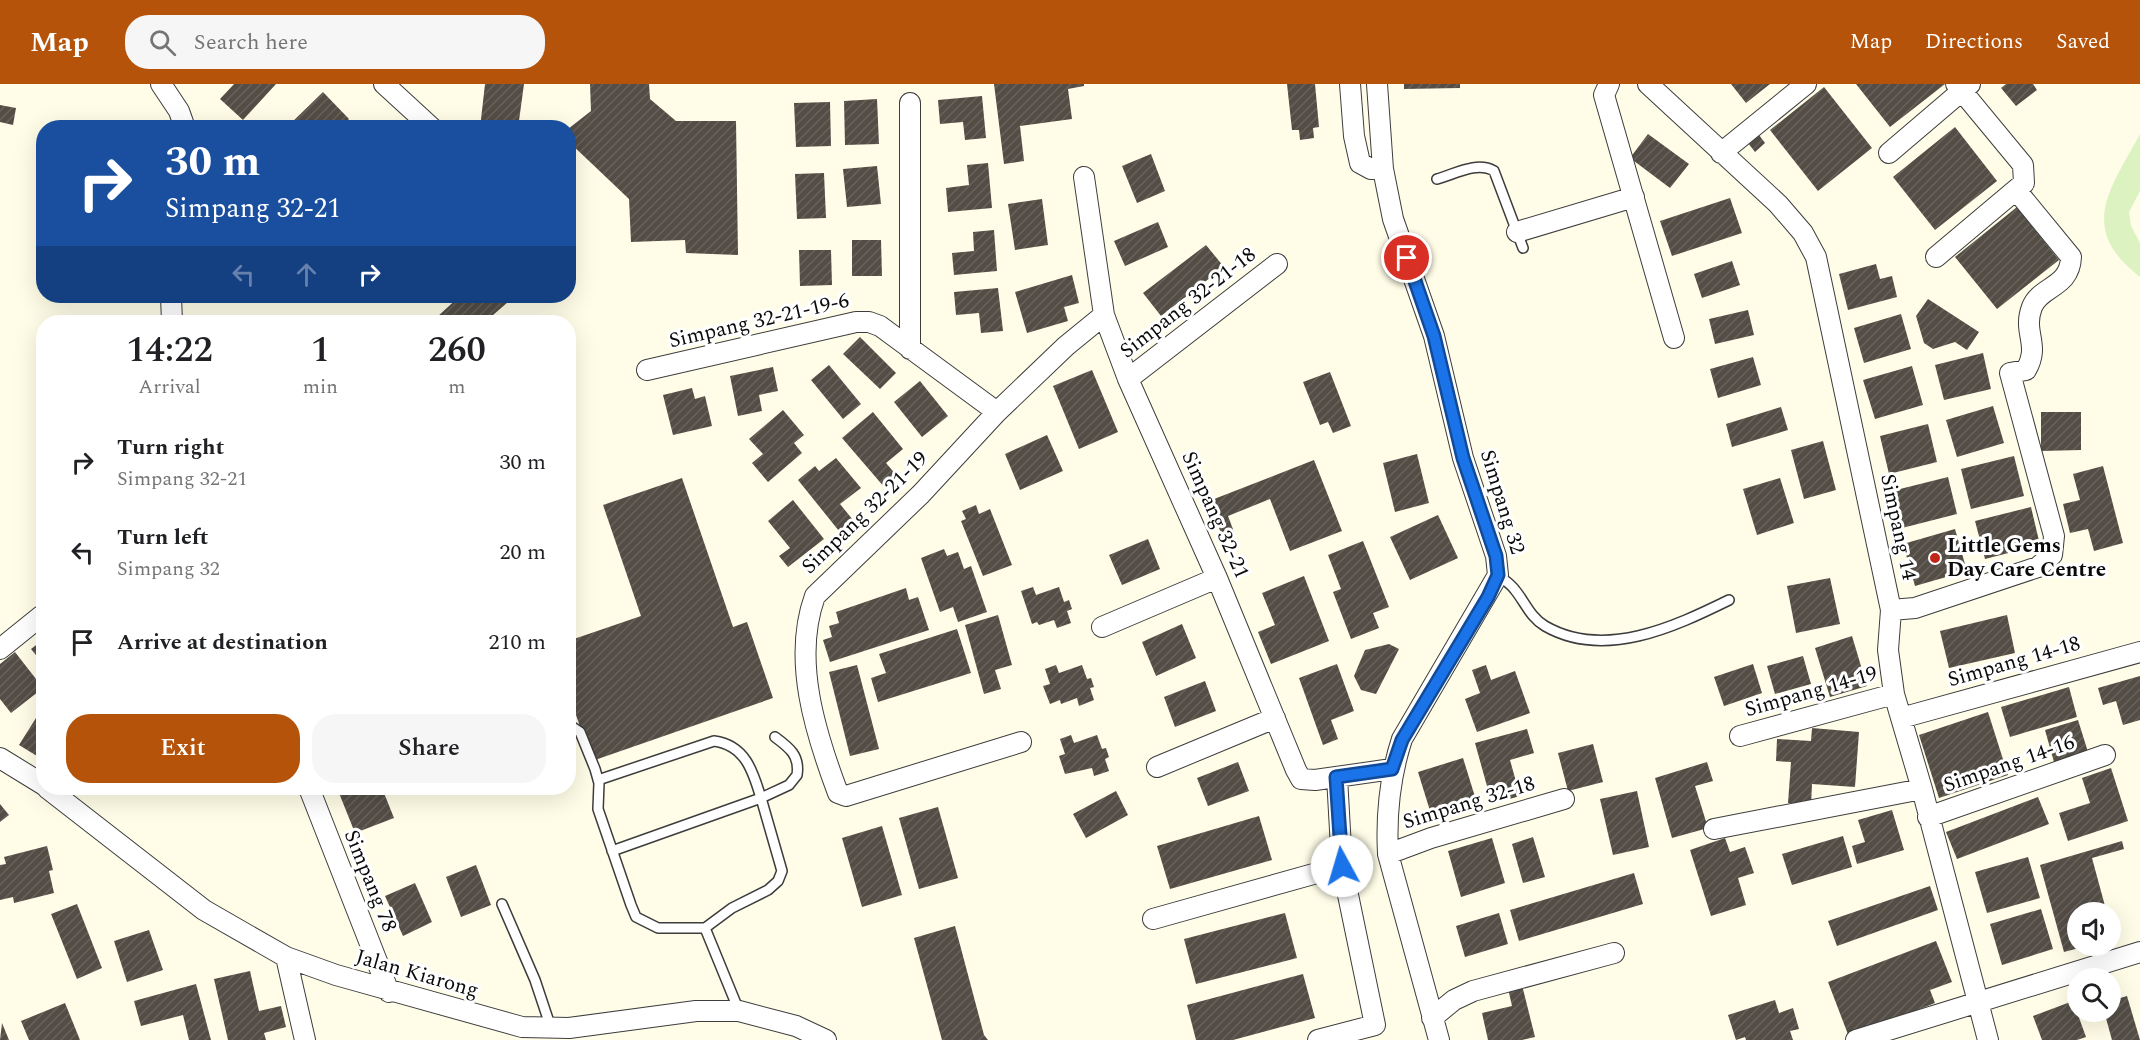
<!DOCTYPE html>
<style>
body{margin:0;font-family:Spectral,serif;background:#f6f6f6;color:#202124;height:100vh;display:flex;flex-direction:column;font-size:22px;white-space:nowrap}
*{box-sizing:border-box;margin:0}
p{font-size:20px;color:#757577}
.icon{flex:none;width:33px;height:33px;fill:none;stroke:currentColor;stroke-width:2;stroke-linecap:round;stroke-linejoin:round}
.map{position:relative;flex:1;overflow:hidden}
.drawer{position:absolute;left:36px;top:231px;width:540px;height:480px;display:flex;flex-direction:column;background:#fff;border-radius:24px;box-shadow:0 6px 24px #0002}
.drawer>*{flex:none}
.top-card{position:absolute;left:36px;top:36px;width:540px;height:183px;border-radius:24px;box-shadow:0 6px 24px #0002;background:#1a4fa0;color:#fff;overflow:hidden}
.fabs{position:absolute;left:2067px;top:818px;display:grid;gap:12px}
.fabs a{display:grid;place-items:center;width:54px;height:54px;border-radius:50%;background:#fff;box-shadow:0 6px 24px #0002;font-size:30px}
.pin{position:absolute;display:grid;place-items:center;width:51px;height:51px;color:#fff;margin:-26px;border:3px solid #fff;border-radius:50%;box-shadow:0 2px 6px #0007}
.me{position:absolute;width:66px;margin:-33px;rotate:354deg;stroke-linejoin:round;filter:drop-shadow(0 0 4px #0008)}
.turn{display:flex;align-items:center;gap:21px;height:126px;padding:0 30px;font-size:27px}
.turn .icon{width:78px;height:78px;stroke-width:2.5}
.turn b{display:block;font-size:42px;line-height:51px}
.lanes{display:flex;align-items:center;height:57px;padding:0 30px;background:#0003;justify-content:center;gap:30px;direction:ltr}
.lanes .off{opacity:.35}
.eta{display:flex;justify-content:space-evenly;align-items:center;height:102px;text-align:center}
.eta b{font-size:36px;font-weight:600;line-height:42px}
.button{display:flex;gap:12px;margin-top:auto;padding:12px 30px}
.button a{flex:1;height:69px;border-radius:24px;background:#b45309;color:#fff;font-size:24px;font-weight:600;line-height:69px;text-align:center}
.button a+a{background:#f6f6f6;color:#202124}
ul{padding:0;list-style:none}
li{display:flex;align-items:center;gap:18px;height:90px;padding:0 30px}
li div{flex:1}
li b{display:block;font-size:22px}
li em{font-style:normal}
header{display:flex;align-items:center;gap:36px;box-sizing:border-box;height:84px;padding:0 30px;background:#b45309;color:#fff}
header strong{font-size:28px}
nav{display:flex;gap:33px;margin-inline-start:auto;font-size:21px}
.search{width:420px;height:54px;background:#f6f6f6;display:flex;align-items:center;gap:15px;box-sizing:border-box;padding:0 21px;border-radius:24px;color:#757577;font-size:22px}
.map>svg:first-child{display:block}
</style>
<header>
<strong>Map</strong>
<div class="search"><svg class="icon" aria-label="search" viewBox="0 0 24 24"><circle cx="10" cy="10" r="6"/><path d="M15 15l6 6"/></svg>Search here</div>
<nav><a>Map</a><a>Directions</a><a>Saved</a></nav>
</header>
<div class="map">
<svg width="2140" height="956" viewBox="0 0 2140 956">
<defs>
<pattern id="building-hatch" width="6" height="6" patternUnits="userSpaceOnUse" patternTransform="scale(1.5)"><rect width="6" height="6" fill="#534d46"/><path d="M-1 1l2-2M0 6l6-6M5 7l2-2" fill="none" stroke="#67625c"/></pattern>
</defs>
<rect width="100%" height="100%" fill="#fffde7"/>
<path fill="#dcf2c1" d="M2140,50V107L2129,128L2131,142L2140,159V193C2077,144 2110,106 2140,50Z"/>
<path fill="url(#building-hatch)" d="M234,0H276L243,36L220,15Z
M485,0H524L518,44H480Z
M590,0H649L650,15L676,37H736L738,171L686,169L685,156L631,158L629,115L568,57V45L591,27Z
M994,0H1084V2L1068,5L1072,35L1020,42L1024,77L1004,80Z
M1287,0H1315L1319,43L1313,44L1314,54L1300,56L1299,46H1292Z
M1404,0H1460V4L1404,5Z
M1731,0H1770L1746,19Z
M1856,0H1945L1890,43Z
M2006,0H2033L2037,6L2016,22L2001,4Z
M1824,3L1872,64L1818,107L1770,46Z
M323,8L349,35L340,44H286Z
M982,12L986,54L965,56L963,38L940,40L938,16Z
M877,15L879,60L845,61L844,17Z
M830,18L831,62L796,63L794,19Z
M0,21L16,24L13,41L0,38Z
M1955,43L1997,97L1935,146L1893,93Z
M1648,50L1689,80L1670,104L1630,74Z
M1759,51L1765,59L1755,68L1748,59Z
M1151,70L1165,107L1137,119L1122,82Z
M988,79L992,124L948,128L946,104L969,101L967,81Z
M877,82L881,120L847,123L843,85Z
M824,89L826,134L797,135L795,90Z
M1730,114L1742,149L1672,172L1660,137Z
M1042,115L1048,161L1015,166L1008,120Z
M2017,123L2059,176L1997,225L1955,173Z
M1158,138L1168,163L1125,182L1114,157Z
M994,146L997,187L954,191L952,169L974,167L973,148Z
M852,156H881L882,192H852Z
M1206,161L1224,183L1161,232L1143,209Z
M799,166H831L832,201L800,202Z
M1732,177L1740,201L1702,214L1694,190Z
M1876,180L1880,195L1892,192L1897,213L1848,226L1839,190Z
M1072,191L1079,219L1064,223L1068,237L1027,249L1015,208Z
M998,204L1003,247L981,249L979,229L956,231L954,208Z
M460,212H515L485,238H442L437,233Z
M1928,215L1979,248L1967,266L1955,258L1933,265L1924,259L1916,232Z
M1748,226L1754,251L1715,260L1709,235Z
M1901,230L1911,265L1864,279L1854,244Z
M860,253L896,289L880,305L843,270Z
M1983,269L1991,305L1944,316L1935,281Z
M1753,273L1761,301L1718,314L1710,285Z
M829,281L861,320L843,335L811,296Z
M1912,282L1923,321L1875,335L1863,296Z
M773,283L778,307L759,311L762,327L738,332L730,292Z
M1092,286L1118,348L1079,365L1053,302Z
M1330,288L1351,342L1333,349L1328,338L1320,341L1303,298Z
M920,297L948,332L922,353L894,318Z
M692,304L695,315L705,312L712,342L673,351L663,311Z
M1993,322L2004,359L1957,373L1946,336Z
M1781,323L1788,346L1732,363L1726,340Z
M783,326L804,351L794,359L802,369L768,398L752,379L763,370L749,355Z
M873,328L903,365L886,379L898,393L885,404L842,354Z
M2041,328H2081V366L2041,367Z
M1928,340L1937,378L1889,390L1880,352Z
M1047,351L1063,387L1020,406L1005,370Z
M1823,357L1836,406L1804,415L1791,366Z
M1417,370L1429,419L1395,428L1383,379Z
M2014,372L2024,412L1971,425L1961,385Z
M836,374L861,404L840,420L853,436L839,447L798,396L815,382L819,387Z
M1314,376L1342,447L1290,467L1270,415L1228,432L1234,448L1222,452L1209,417Z
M2103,382L2123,459L2094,467L2088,445L2070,449L2063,420L2080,416L2073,390Z
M1948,393L1957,430L1902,444L1892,407Z
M682,394L733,543L747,538L773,614L592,677L568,608V557L641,532L603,421Z
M1780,394L1794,439L1757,451L1743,405Z
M793,416L824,455L788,483L779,472L790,464L768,437Z
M976,421L979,430L990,425L1012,481L983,492L961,437L966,435L962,427Z
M2031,423L2040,461L1985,475L1975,437Z
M1438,431L1458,474L1410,496L1390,453Z
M1955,445L1967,487L1915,502L1903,460Z
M1148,455L1160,485L1122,501L1109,471Z
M1363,457L1389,523L1373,529L1379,544L1351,555L1333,508L1341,505L1328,471Z
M944,465L947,472L958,468L964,485L971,482L987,528L958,538L953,523L940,528L921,474Z
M1304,492L1329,557L1271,580L1258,548L1275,541L1262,509Z
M1830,494L1840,540L1796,549L1787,502Z
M1033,503L1036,511L1059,503L1064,518L1069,516L1072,525L1067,527L1071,539L1057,544L1054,536L1039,541L1037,538L1032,540L1021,507Z
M906,504L909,516L918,513L929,546L830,578L823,556L832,553L829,542L839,539L836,528Z
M998,531L1012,581L995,586L1001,605L984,610L965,541Z
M2007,531L2015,569L1949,584L1940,547Z
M1182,540L1196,574L1156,592L1142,558Z
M957,545L971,589L878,618L871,594L886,589L879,570Z
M1852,552L1867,602L1830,613L1815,564Z
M44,555V581L31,565Z
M1389,560L1399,565L1376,610L1361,606L1354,592L1365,566Z
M15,568L43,604L11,629L0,615V580Z
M1803,572L1811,600L1775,610L1767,582Z
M1337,580L1354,627L1331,636L1338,655L1323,661L1299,594Z
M1753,580L1762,609L1724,622L1714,593Z
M857,581L879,665L850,672L829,588Z
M1056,581L1059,589L1082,581L1087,595L1091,594L1094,603L1090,604L1094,616L1079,622L1077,614L1061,620L1060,616L1050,620L1043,602L1050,600L1045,585Z
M1486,581L1491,596L1515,587L1530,629L1477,648L1465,615L1480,609L1472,586Z
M2140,592V636L2123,641L2116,617L2103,621L2098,604Z
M1205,597L1216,627L1175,643L1164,613Z
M2069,603L2077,633L2010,653L2001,623Z
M1988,628L2008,691L1939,714L1919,651Z
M36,634L44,638V663L37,672L19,661Z
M2078,636L2088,668L2054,678L2045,646Z
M1812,644L1859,648L1855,703L1812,700L1811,721L1788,719L1791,678L1776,677L1777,655L1811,657Z
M1527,645L1534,669L1510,676L1520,712L1492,720L1475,659Z
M1071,651L1074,659L1097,651L1102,665L1106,664L1109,673L1105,675L1109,687L1094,692L1092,684L1065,690L1059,672L1065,670L1060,655Z
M1593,660L1603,698L1568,707L1558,669Z
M1463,674L1476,716L1431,730L1418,688Z
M1238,678L1249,707L1208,722L1197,694Z
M1707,678L1713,697L1695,702L1708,744L1672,754L1655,694Z
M2111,684L2128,737L2068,757L2059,729L2090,719L2082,694Z
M354,704H382L394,734L355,749L339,709Z
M1116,707L1128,731L1086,754L1073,730Z
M1637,707L1649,763L1613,771L1600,715Z
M2038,713L2049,740L1957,775L1946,748Z
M0,720L9,731L0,738Z
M938,723L958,794L919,805L899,734Z
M1892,726L1904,766L1857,780L1852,762L1865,758L1858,736Z
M1259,732L1272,776L1170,805L1157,762Z
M882,742L902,811L862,823L842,754Z
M1843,752L1852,783L1792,801L1782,770Z
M1533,753L1545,793L1523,799L1512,760Z
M1492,754L1505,799L1461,813L1448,767Z
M1725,754L1730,768L1745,763L1754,789L1738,794L1746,821L1711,832L1690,766Z
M2122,757L2124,765L2092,774L2105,822L2070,832L2079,864L2064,868L2040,781Z
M47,762L53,786L49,787L54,809L14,819L13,813L0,816V781L6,780L4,773Z
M2028,773L2040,814L1987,829L1975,788Z
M476,781L491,821L461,833L446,793Z
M1634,789L1643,820L1519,857L1510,826Z
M415,799L432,838L403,852L385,812Z
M1930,802L1938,826L1837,862L1828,837Z
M77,820L102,884L77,895L51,830Z
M2041,825L2053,865L2002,881L1990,840Z
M1285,829L1297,874L1196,900L1184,855Z
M1499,829L1508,860L1465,873L1456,842Z
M955,842L984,951L988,956H942L914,854Z
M149,846L163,886L127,898L114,857Z
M1936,857L1952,898L1930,906L1935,919L1849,953L1828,898Z
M250,887L259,927L281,922L286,943L264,949L266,956H228L214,895Z
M1303,890L1315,934L1233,956H1196L1187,921Z
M1521,897L1535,953L1522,956H1488L1482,929L1512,922L1507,900Z
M196,900L211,956H189L183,931L141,942L134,917Z
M2127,912L2140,956H2112L2104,927H2110V917Z
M1775,916L1779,929L1793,924L1799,945L1790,947L1793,956H1746L1745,953L1736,956L1728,931Z
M2073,917L2086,953L2077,956H2042L2033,932Z
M65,919L80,956H29L21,937Z
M2,939L9,956H0Z"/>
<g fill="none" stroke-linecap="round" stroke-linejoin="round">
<g stroke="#3d3d3d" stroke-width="12">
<path id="service" d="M1437,95C1455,90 1477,77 1494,87L1523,164
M1498,491C1504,496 1511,500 1515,506C1525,518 1530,533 1545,542C1604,576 1674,543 1729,516
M568,640L580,648L595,685L599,699L598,725L631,821L636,833L658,844H705L732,824L768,806L778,797L782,787L761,714L612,767
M598,696L714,657C745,661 753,687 761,714L789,701L797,691C800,672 790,664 775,653
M502,820L535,896L551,944
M705,844L739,927"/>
</g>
<g stroke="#3d3d3d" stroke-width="22">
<path id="minor" d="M161,0L179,27L185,44
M384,0L432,44
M1350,0L1354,52L1360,79L1371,85H1383
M1377,0L1383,85L1393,135L1434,252L1463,374L1496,472L1498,491L1402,655C1390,692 1386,732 1388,770L1439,956
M1609,0L1604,11L1674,254
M1648,0L1778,120L1803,149L1816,173L1891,526L1888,566L1894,610L1922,705L1988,956
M910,19V265
M1721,69L1806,0
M1889,69L1970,0
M1084,93L1104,231L1128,295L1217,494L1296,686L1301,695L1315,696L1392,685
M1517,148L1634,113
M1936,173L2024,99L2023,81L1956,0
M171,212L172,238
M647,286L856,238H869L880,242L997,328
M1128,295L1277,180
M1891,526L1915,524L2038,483L2052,471L2054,452L2010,289L2026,286C2041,260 2022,249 2032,223C2040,202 2070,204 2071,173L2016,106
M1102,543L1217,494
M0,565L41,532
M1901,634L2140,568
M1740,652L1894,610
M1021,658L846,712L838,709C815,648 792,575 815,512L921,410L997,328L1066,262L1104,231
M0,674L44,701
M1157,683L1275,634
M47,704L204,826L286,873L336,891L522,943L569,944L696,927H739L796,942L826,956
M309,704L389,908
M1928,733L2105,671
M1714,745L1922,705
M1388,770L1431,754L1564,715
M1153,835L1342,782
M286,873L305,956
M1432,934L1454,916L1473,907L1614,869
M1318,956L1375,941L1342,782L1337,693
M1856,956L2140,868"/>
</g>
<use href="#service" stroke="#fff" stroke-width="9"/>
<use href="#minor" stroke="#fff" stroke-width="20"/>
</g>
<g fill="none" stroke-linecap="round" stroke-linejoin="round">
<g stroke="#114b97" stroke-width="15">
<path id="route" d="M1342,782L1336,693L1392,685L1402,656L1488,513L1498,491L1496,472L1463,374L1434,252L1407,174"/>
</g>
<use href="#route" stroke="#1a73e8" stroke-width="10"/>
</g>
<circle fill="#c2241a" stroke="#fff" stroke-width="2" cx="1935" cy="474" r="6"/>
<g text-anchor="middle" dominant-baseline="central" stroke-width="6" stroke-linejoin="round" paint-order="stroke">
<g font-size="21" fill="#0a0a0a" stroke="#fff">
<text transform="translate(1188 219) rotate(-38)">Simpang 32-21-18</text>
<text transform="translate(759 237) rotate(-13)">Simpang 32-21-19-6</text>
<text transform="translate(1502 418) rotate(73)">Simpang 32</text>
<text transform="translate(865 429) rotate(-44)">Simpang 32-21-19</text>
<text transform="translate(1215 431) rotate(66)">Simpang 32-21</text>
<text transform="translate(1898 443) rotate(78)">Simpang 14</text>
<text transform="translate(2014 578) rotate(-16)">Simpang 14-18</text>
<text transform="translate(1811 608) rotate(-16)">Simpang 14-19</text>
<text transform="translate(2009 680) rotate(-19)">Simpang 14-16</text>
<text transform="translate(1469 719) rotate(-17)">Simpang 32-18</text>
<text transform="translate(370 797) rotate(68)">Simpang 78</text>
<text transform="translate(417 890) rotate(16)">Jalan Kiarong</text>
</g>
<g font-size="21" font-weight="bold" fill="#0a0a0a" stroke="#fff" text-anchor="start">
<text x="1947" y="462">Little Gems<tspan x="1947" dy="24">Day Care Centre</tspan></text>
</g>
</g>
</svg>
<div class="fabs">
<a><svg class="icon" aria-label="sound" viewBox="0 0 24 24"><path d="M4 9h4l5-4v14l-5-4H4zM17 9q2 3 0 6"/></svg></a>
<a><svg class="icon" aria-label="search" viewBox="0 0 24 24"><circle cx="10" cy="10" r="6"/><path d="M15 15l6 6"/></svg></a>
</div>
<div class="pin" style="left:1407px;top:174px;background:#d93025"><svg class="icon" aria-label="arrive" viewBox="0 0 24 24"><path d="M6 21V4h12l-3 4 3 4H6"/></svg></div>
<svg class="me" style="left:1342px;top:782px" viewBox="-20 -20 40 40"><circle r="19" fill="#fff"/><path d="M0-13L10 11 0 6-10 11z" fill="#1a73e8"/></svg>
<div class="top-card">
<div class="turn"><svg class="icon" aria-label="right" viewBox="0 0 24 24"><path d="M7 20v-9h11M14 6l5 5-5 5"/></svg><div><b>30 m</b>Simpang 32-21</div></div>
<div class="lanes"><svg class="icon off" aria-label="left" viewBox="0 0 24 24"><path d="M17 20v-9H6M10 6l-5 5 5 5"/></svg><svg class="icon off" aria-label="ahead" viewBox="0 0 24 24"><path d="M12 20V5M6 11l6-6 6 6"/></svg><svg class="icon" aria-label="right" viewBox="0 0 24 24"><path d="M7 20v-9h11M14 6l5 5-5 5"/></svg></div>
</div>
<section class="drawer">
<div class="eta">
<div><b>14:22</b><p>Arrival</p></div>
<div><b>1</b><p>min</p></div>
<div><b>260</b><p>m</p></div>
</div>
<ul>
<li><svg class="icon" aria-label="right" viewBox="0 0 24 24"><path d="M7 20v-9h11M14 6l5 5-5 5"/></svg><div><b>Turn right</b><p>Simpang 32-21</p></div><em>30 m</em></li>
<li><svg class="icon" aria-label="left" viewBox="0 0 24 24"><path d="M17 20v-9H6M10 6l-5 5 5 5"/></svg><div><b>Turn left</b><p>Simpang 32</p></div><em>20 m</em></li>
<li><svg class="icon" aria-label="arrive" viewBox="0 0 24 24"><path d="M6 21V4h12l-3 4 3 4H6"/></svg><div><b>Arrive at destination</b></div><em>210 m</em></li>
</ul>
<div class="button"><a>Exit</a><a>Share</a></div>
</section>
</div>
